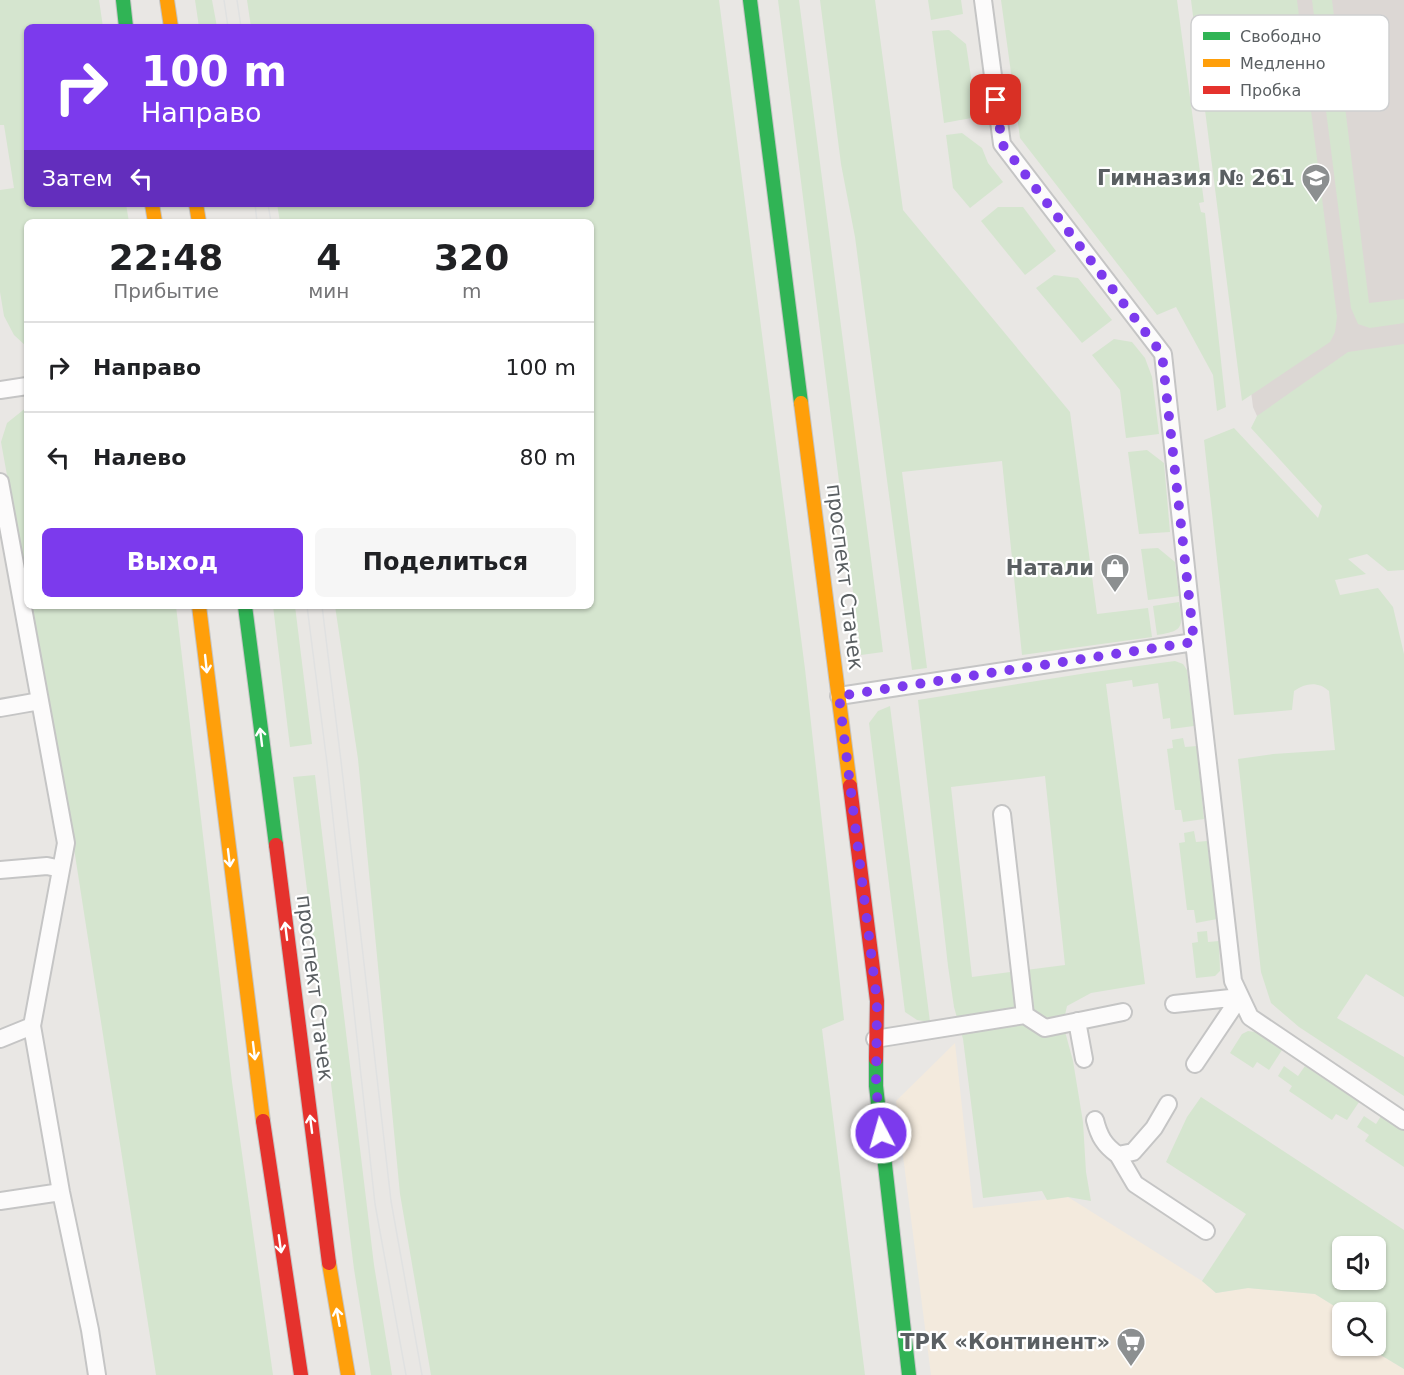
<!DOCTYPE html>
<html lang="ru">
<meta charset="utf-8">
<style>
body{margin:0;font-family:"DejaVu Sans",sans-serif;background:#f6f6f6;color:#202124;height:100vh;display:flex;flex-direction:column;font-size:22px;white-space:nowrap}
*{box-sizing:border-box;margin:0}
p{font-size:20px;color:#757577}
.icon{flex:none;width:33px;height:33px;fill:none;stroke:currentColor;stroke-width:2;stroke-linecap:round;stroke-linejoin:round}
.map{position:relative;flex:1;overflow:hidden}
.sheet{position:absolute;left:24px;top:219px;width:570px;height:390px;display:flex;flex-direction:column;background:#fff;border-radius:9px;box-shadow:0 2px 4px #0004}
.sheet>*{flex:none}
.banner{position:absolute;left:24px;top:24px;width:570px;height:183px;border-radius:9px;box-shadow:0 2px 4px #0004;background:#7c3aed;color:#fff;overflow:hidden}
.buttons{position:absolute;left:1332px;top:1236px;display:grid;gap:12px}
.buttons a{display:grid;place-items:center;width:54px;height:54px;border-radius:9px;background:#fff;box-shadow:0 2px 4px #0004;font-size:30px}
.pin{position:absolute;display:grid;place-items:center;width:51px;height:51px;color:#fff;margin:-26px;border-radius:12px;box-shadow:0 3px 9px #0006}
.me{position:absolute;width:66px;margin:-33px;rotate:354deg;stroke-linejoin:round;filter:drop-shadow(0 0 4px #0008)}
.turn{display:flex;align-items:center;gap:21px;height:126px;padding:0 18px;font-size:27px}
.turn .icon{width:78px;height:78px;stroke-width:2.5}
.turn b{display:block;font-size:42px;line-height:51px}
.then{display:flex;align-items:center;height:57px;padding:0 18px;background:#0003;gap:12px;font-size:22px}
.eta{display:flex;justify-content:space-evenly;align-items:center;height:102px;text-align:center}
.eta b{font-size:36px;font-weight:600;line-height:42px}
.action{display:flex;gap:12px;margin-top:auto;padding:12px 18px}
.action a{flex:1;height:69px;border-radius:9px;background:#7c3aed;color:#fff;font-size:24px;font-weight:600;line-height:69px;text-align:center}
.action a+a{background:#f6f6f6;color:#202124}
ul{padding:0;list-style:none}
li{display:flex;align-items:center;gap:18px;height:90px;padding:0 18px;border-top:2px solid #e0e0e0}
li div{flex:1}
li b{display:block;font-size:22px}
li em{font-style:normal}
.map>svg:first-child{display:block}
</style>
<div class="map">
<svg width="1404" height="1375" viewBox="0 0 1404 1375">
<rect width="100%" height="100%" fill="#e9e7e4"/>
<path fill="#f3eadd" d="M955,1043L973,1208L1068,1197L1202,1281L1216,1293L1248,1288L1315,1294L1344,1312H1342V1346H1373L1379,1354L1404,1369V1375H931L896,1101Z"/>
<path fill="#dcd7d4" d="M1201,0H1404V496L1286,443L1257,416L1253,407Z"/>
<path fill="#d5e5cf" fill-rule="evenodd" d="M0,0H99L103,27H27V204H126L129,222H27V347L14,335L4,316L0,292V190L14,188L4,125H0Z
M195,0H212L217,27H199Z
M247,0H719L805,669L844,1020L822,1029L865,1375H431L400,1194L358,759L335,606H591V222H280L277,204H591V27H251Z
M778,0H799L883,652L861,655Z
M820,0H875L903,210L1070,412L1097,614L1148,608L1152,637L1022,655L1002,461L902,472L927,668L912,670L855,237L841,164Z
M928,0H961L963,14L931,20Z
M1001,0H1177L1204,202L1199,203L1201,212L1205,213L1226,407L1217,411L1213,375L1176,307L1157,315L1020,138Z
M1191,0H1297L1337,317L1335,332L1330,342L1242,401Z
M1312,0H1332L1369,303L1404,299V323L1370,328L1358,324L1351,308Z
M949,30L966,44L977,117L944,123L932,31Z
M962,133L982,148L988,163L1003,182L970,208L953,188L946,135Z
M998,207H1023L1056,251L1025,275L981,221Z
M1054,275L1078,278L1112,320L1082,343L1036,288Z
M1114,339L1132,342L1145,358L1152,377L1159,434L1126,438L1120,390L1092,355Z
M1404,344V570L1388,571L1367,554L1348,559L1366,574L1335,580L1340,595L1378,588L1393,607L1404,654V997L1366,974L1337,1018L1404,1057V1096L1299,1027L1271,1003L1261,972L1238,759L1273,754L1335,750L1329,691C1318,681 1305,683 1294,691L1292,710L1234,715L1204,440L1234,428L1318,518L1322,506L1251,428L1257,416L1348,352Z
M27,407V586L1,442L7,423Z
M1147,450L1164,463L1170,532L1139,534L1128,452Z
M1158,548L1175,562L1179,596L1148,600L1141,549Z
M1179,602C1183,627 1184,631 1157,635L1153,606Z
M31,606H176L232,1082L273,1375H156L75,855Z
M273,606H295L312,744L290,747Z
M1175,661L1183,664L1187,670L1194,726L1171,729L1170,718L1163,719L1158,683L1133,687L1132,680L1106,684L1145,984L1091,993L1067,1006L1063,1024L1073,1061L1083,1122L1086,1172L1091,1201L1068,1197L1047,1200L1042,1191L983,1198L963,1039L954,1007L948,966L918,700L1087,673ZM1045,776L1065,965L972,977L951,787Z
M890,706L930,1022L917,1020L905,1012L869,723L878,711Z
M1183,738L1185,747L1197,746L1204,819L1183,822L1181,810H1175L1167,749L1173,748L1172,740Z
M315,775L374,1265L392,1375H371L354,1269L293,777Z
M1194,831L1196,842L1207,841L1217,919L1196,923L1194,910H1187L1179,843L1185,842L1184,833Z
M1207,931L1208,942L1219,941L1220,971L1215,976L1196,978L1192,943L1198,942L1197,932Z
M1248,1031L1255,1032L1282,1050L1269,1070L1257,1062L1253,1068L1230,1053L1242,1034Z
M1284,1066L1298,1076L1305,1066L1359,1102L1347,1120L1336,1114L1332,1120L1289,1091L1292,1086L1278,1076Z
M1201,1097L1404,1230V1369L1379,1354L1373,1346H1376V1312H1344L1315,1294L1248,1288L1216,1293L1202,1281L1246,1214L1166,1162L1187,1117ZM1376,1246V1280H1342V1246Z
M1364,1116L1376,1124L1381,1116L1404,1131V1167L1365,1141L1369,1135L1357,1127Z"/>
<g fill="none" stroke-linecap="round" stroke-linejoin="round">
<g stroke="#c5c5c5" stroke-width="20">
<path id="lane" d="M0,390L27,386
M0,482L66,843L32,1026L61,1192L90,1330L97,1375
M1194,642L1233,981L1250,1017L1404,1121
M839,696L1194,642L1163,354L1002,144L983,0
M0,708L40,701
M0,870L47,866L61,869
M1174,1004L1240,997
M1025,1015L1045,1028L1123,1012
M1077,1021L1084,1059
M0,1039L32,1026
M875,1039L1025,1015L1002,814
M1195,1064L1240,997
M1095,1120C1099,1136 1104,1145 1118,1155L1133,1152L1154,1128L1168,1104
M1118,1155L1135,1184L1206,1231
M0,1201L61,1192"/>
</g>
<g stroke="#c5c5c5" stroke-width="16">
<path id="fast" d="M123,0L126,27
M750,0L801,403
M245,606L276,845
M876,1059V1086L909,1375"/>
</g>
<g stroke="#c5c5c5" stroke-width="16">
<path id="slow" d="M167,0L171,27
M152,204L155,222
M196,204L199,222
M801,403L850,786
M199,606L263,1121
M329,1263L348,1375"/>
</g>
<g stroke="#c5c5c5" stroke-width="16">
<path id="jam" d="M850,786L877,1001L876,1059
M276,845L329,1263
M263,1121L301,1375"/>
</g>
<use href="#lane" stroke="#fcfbfb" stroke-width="16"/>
<use href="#fast" stroke="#30b455" stroke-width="14"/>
<use href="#slow" stroke="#ff9f0a" stroke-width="14"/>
<use href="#jam" stroke="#e5322d" stroke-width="14"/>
<path stroke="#e0e1e1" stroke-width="1.5" d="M224,0L228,27
M237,0L241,27
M255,204L257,222
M268,204L271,222
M307,606L327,763L375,1204L406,1375
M322,606L341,761L391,1201L422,1375"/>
</g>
<defs><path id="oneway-shaft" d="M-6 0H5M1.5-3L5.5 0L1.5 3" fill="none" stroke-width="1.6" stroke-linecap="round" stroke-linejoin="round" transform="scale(1.5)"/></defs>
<g stroke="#fff">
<use href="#oneway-shaft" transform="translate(206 664) rotate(84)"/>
<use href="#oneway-shaft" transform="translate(261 737) rotate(-97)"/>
<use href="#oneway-shaft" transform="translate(229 858) rotate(83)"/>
<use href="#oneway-shaft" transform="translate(286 931) rotate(-97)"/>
<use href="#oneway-shaft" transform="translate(254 1051) rotate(83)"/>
<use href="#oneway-shaft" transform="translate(311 1124) rotate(-97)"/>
<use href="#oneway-shaft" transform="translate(280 1244) rotate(82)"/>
<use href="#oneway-shaft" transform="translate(338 1317) rotate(-100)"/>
</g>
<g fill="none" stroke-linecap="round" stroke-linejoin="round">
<path stroke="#7c3aed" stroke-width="10" stroke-dasharray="0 18" d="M881,1133L876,1086L877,1001L839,696L1194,642L1162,354L1002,144L996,100"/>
</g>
<defs>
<g id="school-pin" transform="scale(1.5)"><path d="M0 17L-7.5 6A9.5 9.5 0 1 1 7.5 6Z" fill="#8c8f90" stroke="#fff"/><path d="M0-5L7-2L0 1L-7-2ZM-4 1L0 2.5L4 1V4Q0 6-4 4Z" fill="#fff"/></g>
<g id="shop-pin" transform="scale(1.5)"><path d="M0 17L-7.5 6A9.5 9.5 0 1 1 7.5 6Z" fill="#8c8f90" stroke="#fff"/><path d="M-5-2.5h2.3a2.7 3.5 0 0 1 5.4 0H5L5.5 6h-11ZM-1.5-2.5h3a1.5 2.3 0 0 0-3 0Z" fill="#fff"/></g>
<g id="supermarket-pin" transform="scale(1.5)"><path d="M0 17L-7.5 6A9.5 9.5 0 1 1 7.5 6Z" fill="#8c8f90" stroke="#fff"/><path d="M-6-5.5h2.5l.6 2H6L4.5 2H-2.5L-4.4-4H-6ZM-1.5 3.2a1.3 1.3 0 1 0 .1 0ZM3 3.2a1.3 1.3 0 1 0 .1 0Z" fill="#fff"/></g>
</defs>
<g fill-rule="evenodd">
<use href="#school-pin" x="1316" y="178"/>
<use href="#shop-pin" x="1115" y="568"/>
<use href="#supermarket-pin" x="1131" y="1342"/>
</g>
<g text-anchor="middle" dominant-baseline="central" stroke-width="4.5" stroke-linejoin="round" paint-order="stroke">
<g font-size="21" font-weight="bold" fill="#5a5f62" stroke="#fff" text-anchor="end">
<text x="1295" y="178">Гимназия № 261</text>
<text x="1094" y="568">Натали</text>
<text x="1110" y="1342">ТРК «Континент»</text>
</g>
<g font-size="21" fill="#5a5f62" stroke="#fff">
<text transform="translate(845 577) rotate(83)">проспект Стачек</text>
<text transform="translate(315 988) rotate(83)">проспект Стачек</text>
</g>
</g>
<rect x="1191" y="15" width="198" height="96" rx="9" fill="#fff" stroke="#cecfd0" stroke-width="1.5"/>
<rect x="1203" y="32" width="27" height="8" fill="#30b455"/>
<rect x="1203" y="59" width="27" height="8" fill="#ff9f0a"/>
<rect x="1203" y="86" width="27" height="8" fill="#e5322d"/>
<g font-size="16" fill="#5a5f62">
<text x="1240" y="42">Свободно</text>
<text x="1240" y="69">Медленно</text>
<text x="1240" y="96">Пробка</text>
</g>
</svg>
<div class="buttons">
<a><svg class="icon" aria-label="sound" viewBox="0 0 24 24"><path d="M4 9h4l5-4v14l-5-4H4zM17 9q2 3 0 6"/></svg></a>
<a><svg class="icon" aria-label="search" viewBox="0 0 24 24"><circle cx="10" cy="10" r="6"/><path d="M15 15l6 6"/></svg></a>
</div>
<div class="pin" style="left:996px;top:100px;background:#d93025"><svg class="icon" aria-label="arrive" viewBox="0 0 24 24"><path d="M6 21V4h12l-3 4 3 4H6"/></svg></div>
<svg class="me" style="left:881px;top:1133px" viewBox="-20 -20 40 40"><circle r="17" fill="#7c3aed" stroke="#fff" stroke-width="3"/><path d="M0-11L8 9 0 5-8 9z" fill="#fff"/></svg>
<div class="banner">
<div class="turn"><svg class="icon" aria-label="right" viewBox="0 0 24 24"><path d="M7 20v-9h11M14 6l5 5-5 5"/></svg><div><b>100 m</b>Направо</div></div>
<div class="then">Затем<svg class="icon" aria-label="left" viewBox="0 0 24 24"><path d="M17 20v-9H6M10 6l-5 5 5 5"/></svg></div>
</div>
<section class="sheet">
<div class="eta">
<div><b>22:48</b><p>Прибытие</p></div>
<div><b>4</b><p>мин</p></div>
<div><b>320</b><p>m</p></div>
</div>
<ul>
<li><svg class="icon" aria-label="right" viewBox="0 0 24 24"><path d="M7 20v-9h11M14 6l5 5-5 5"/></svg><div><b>Направо</b></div><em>100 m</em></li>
<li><svg class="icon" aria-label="left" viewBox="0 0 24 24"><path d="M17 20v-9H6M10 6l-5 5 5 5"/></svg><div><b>Налево</b></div><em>80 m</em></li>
</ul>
<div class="action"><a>Выход</a><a>Поделиться</a></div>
</section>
</div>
